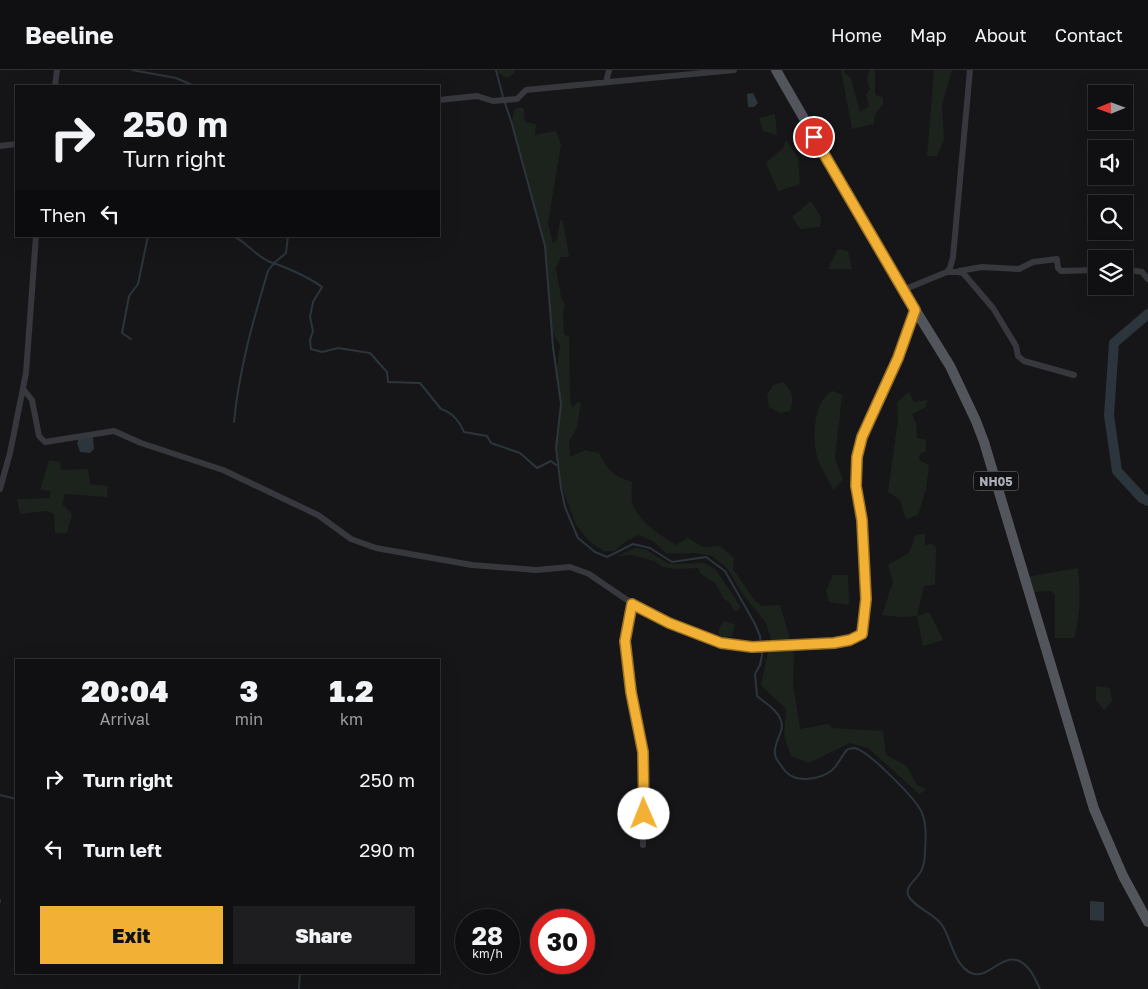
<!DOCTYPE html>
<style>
body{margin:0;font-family:"Golos Text",sans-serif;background:#1e1e20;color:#f1f3f6;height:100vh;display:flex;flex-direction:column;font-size:19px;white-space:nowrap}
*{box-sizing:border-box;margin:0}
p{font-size:16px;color:#9c9d9f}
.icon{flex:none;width:28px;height:28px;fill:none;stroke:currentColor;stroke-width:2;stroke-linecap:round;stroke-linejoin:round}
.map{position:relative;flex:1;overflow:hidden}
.drawer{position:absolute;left:15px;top:589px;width:425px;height:315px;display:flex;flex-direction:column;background:#101012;border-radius:0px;box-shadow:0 5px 20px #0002,0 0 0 1px #303032}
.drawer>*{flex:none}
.hud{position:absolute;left:15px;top:15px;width:425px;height:152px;border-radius:0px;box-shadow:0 5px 20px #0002,0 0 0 1px #303032;background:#101012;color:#f1f3f6;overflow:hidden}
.needle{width:32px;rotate:269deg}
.buttons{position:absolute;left:1088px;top:15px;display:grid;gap:10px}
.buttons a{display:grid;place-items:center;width:45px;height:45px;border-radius:0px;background:#101012;box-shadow:0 5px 20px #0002,0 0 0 1px #303032;font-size:25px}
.speed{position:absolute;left:455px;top:839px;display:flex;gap:10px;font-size:25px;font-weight:700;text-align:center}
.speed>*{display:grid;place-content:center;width:65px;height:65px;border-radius:50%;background:#101012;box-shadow:0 5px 20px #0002,0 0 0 1px #303032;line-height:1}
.speed small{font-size:12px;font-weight:400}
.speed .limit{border:8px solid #d22;background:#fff;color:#111}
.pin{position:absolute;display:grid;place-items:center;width:42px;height:42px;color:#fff;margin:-21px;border:2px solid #fff;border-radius:50%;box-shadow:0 1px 5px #0007}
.me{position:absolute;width:55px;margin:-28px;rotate:359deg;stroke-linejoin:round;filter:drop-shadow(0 0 4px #0008)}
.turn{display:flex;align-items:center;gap:18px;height:105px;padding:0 25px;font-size:22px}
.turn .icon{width:65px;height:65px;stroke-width:2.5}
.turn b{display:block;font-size:35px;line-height:42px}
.then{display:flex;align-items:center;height:48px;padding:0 25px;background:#0003;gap:10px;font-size:19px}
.eta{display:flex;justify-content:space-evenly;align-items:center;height:85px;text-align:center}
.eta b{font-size:30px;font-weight:800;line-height:35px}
.primary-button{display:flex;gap:10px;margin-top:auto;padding:10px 25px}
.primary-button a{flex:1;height:58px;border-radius:0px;background:#f2b134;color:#111;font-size:20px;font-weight:800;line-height:58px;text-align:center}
.primary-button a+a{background:#1e1e20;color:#f1f3f6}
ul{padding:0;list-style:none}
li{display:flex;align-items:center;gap:15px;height:70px;padding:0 25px}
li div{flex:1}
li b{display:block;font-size:19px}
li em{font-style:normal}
header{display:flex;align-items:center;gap:30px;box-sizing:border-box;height:70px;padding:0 25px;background:#101012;border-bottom:1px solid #303032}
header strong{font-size:24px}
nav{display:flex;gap:28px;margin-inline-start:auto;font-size:18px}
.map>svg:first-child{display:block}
</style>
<header>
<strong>Beeline</strong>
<nav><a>Home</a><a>Map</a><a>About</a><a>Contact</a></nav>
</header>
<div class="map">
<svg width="1148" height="919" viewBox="0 0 1148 919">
<rect width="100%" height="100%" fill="#161618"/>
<path fill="#1c231d" d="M496,0H516L509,8L503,6Z
M841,0H844V2L851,8L860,42L869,36L866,25L870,19L867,10L869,0H875V25L883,27V34L875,44L874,54L852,59Z
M934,0H952L942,34L944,70L937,86H927Z
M520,37L524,39L525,52L536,54L535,65L556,61L561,74L548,153L553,174L557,170L560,150L563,151L569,187H561L556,198L561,227L565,235L563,243L564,265L569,266L570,331L573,338L576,333L581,332L577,357L569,372L570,387L585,380L599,383C608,400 613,406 632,412C632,419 631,426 632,432C638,452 660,465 676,475L688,468L702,477L720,476L734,488L733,499L755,531L762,536L780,535L791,572L771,570L766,553L743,525L727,498L712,486L695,483L667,484L653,471L639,465L628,470L614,481H604L590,472L576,455L564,423L557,395L556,378L561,334L557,298L560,275L552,262L545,176L512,54L514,40Z
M775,44L777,65L763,61L759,48Z
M786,70L798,88L800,114L778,121L766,93L783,78Z
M811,131L821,147L820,157L800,159L792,147Z
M838,179L848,181L852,199H828Z
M783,312C793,322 794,328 790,341L780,343L769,337L767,325L773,315Z
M833,321L842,325L835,388L843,410L833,420C829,411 823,401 819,392C811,375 813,328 833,321Z
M909,322L914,332L927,330L926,337L912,344L916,354L917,368L926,370V381L920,384L919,390L929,395L926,419L918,445L906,449L900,430L888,422L898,350L897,332Z
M49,390L60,392L61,400L88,399L90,414L108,416L107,427L65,424L62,434L72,444L67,463H55L54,444L47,441L20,444L17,429L50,428V421L40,420Z
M925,463V475L932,474L936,478L935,515L924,516L917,546L929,542L943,570L923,576L917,546L901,547L882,545L893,512L888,495L909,483L915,466Z
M635,478L645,479L669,494L705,493L716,500L741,537L735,542L730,533L723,528L716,514L701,504L698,498L677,499L663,497L654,491L631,485L617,486Z
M1078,498C1080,524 1081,542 1074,568H1055V525L1051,521L1033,522L1026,507Z
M833,505H848L849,535L829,532L826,521Z
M725,551L735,555L732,566L725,568L718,564L720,556Z
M794,581L793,614L800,659L828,654L832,658L883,661L886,685L907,696L916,714L926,720L919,724L868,678L850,673L809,693L791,686L784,666L786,639L761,615L768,582Z
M1096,616L1110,618L1112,631L1104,640L1096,630Z"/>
<path fill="#2c353c" d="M753,23L758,33L754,37H748L747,24Z
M93,367L94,379L90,383L80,382L77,373L79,369Z
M1090,831L1104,832V851L1090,850Z"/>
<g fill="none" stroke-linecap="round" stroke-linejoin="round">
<path stroke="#2c353c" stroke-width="2" d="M132,0L176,8L192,15V16
M496,0L503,27L512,54L545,176L553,277L561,334L556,378L561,418L565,437L578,468L595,482L607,487L633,474L650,478L672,492L706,487L725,501L755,554L760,566L762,585L760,595L755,604L757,626C765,633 778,640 781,651C785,662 773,672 775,684C775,688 778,691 780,694C782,697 785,701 787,703C798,713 820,709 831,701C838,696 841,686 847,680C847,679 854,678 854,678C868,680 917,730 922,743C927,754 926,769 925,781C925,788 924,797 920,803C916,810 905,816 908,825C913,837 934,843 942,855C952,870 953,894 971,903C990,912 1007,872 1029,899C1034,905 1037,913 1040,919
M233,166C245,171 255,185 268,191C272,193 276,194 279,195C294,201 310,208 322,217L313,232L310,247L313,261L310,270L311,279L322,282L338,278L370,283L387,302L388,312L420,313L441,339C452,342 460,352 464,362L487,366L491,373L520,383L537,398L551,391L556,395
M131,269L122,263L129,226L138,214L148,166
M234,352C239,300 253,251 268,201L274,193L286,183L288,166
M0,725L16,729
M0,832V830
M299,919L300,902"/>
<path stroke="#2c353c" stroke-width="10" d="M1148,244L1114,273L1109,345L1117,401L1142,428L1148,431"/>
<path stroke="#37383d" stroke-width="6" d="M606,12L609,0
M55,16L57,0
M439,30L477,26L493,31L517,29L526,20L734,0
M0,76L16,74
M1124,199L1142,202L1148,209
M959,201L982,197L1019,199L1033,192L1057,189L1058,198L1061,201L1096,200
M947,202H958L963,203L993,238L1016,276L1018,286L1024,291L1074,305
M903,220L947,202L950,198L953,187L970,0
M24,320L32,330L39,366L45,372L114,361L141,373L223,400L318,445L351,469L376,478L472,495L536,500L570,497L589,504L633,534L669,553L721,573L752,577L834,573L850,570L862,564L866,529L861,450L856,416L857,387L862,367L898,288L915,239
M0,419L10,383L26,303L36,166
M633,534L625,571L631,622L643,682V775"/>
<path stroke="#53555c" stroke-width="10" d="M776,0L903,220L950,296L976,351L984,372L1094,739L1123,806L1148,852"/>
</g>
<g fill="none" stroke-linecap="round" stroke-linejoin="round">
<g stroke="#9d7322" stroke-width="12">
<path id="route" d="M644,744L643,682L631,622L625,571L632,534L669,553L721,573L752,577L834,573L850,570L862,564L866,529L862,450L856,416L857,387L862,367L898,288L915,240L814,67"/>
</g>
<use href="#route" stroke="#f2b134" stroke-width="9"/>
</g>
<g text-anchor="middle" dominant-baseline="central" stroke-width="5" stroke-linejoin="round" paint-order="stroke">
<rect fill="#111113" stroke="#7b7e86" stroke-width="1" x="973.5" y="401.5" width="45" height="19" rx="4"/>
<g font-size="12" font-weight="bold" fill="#a8adb8">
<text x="996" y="411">NH05</text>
</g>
</g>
</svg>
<div class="buttons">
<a><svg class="needle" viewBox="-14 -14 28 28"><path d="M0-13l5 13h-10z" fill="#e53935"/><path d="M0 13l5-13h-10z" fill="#9c9d9f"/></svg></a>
<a><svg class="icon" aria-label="sound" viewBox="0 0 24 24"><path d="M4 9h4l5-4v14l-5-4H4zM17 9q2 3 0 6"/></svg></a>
<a><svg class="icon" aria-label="search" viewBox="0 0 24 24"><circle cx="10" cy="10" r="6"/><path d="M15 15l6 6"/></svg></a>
<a><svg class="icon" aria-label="layers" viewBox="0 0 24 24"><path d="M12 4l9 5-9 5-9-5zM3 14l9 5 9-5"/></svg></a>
</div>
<div class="speed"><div>28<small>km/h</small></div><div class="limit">30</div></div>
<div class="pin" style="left:814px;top:67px;background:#d93025"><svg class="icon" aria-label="arrive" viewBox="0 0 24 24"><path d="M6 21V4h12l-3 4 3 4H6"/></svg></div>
<svg class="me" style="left:644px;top:744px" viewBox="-20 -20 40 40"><circle r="19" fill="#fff"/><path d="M0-13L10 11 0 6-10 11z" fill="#f2b134"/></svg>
<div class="hud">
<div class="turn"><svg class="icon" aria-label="right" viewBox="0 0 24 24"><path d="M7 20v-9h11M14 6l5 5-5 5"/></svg><div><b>250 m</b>Turn right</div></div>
<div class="then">Then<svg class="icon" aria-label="left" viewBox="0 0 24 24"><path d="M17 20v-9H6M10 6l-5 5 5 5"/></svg></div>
</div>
<section class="drawer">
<div class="eta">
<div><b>20:04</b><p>Arrival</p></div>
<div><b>3</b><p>min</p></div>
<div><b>1.2</b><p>km</p></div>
</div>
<ul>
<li><svg class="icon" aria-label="right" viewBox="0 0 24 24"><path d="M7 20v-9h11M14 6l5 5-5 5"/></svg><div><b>Turn right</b></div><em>250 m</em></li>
<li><svg class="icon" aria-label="left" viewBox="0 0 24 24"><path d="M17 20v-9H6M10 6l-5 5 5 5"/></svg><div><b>Turn left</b></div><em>290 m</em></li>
</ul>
<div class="primary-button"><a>Exit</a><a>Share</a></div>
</section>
</div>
